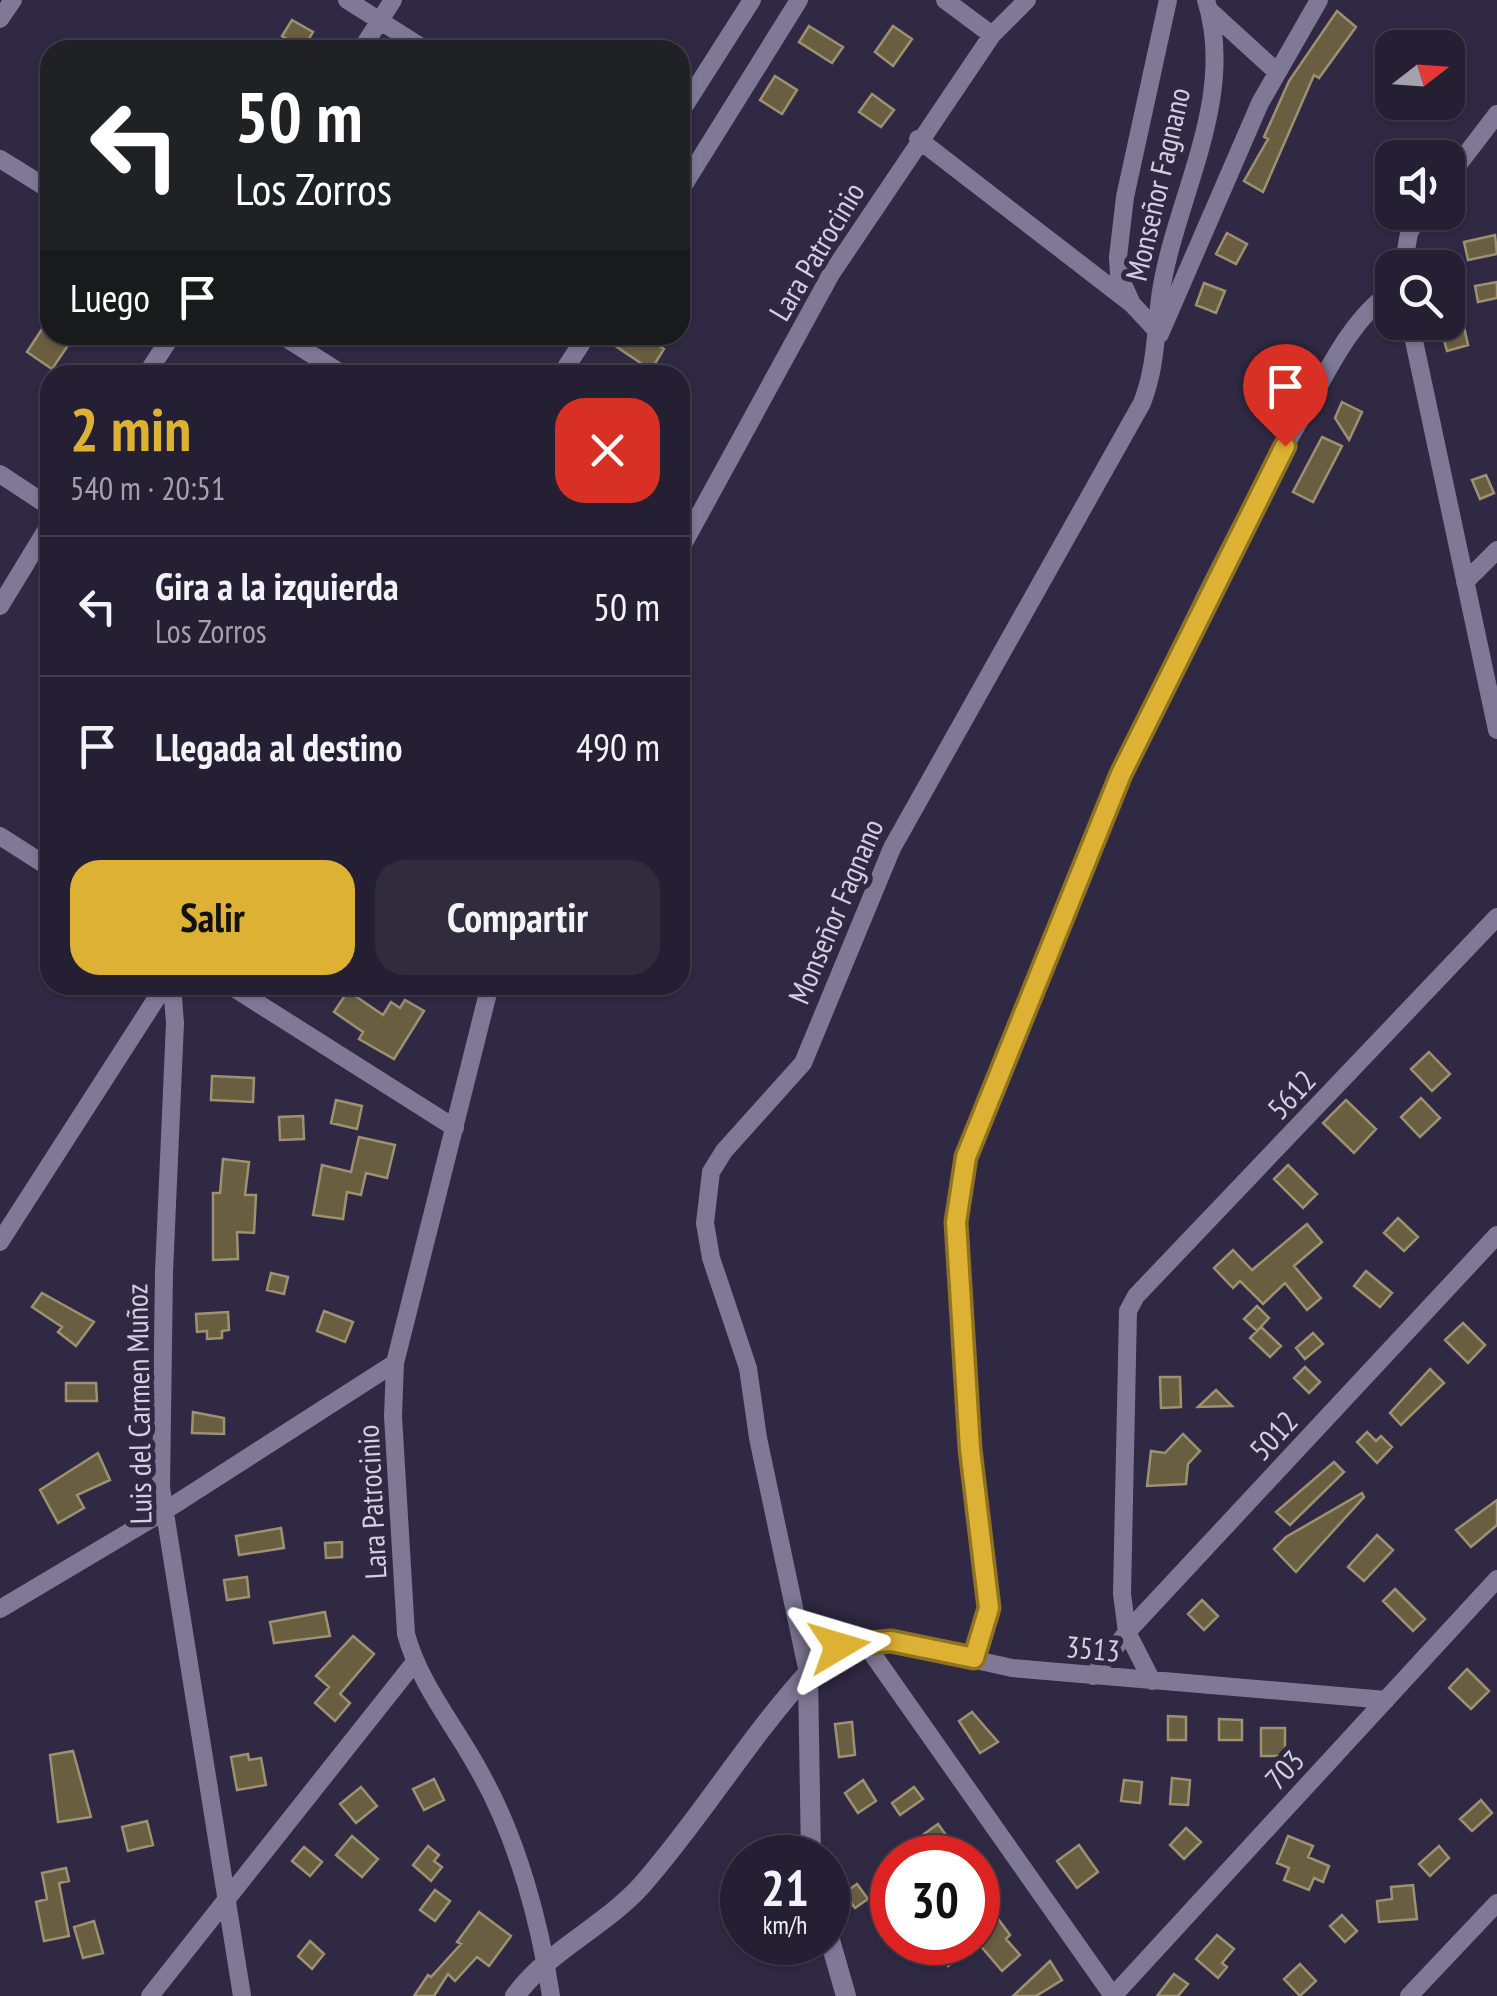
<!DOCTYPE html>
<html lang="es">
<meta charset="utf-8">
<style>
body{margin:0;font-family:"PT Sans Narrow",sans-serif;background:#302c3e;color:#f1f3f6;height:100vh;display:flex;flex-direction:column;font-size:38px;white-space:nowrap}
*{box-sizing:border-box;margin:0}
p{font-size:32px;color:#a3a2ac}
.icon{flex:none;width:55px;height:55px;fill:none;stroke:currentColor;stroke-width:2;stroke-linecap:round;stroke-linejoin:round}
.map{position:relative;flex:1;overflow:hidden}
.side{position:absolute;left:40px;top:365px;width:650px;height:630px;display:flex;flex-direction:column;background:#241f32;border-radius:30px;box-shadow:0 2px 8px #0004,0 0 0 2px #413d4d}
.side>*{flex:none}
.banner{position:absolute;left:40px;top:40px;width:650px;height:305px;border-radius:30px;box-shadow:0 2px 8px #0004,0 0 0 2px #413d4d;background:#202124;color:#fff;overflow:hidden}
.needle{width:65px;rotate:73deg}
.fabs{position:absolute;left:1375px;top:30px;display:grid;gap:20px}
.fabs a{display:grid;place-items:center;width:90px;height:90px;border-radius:20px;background:#241f32;box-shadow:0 2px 8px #0004,0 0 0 2px #413d4d;font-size:50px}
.speed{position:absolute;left:720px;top:1835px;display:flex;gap:20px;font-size:50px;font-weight:700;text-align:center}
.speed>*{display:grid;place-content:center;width:130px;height:130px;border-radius:50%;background:#241f32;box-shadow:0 2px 8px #0004,0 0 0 2px #413d4d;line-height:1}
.speed small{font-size:25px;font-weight:400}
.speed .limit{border:15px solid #d22;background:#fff;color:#111}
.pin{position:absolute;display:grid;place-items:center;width:85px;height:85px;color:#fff;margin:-102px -42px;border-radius:50% 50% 50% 0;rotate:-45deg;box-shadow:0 0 10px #0007}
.pin .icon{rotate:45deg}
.me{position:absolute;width:110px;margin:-55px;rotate:83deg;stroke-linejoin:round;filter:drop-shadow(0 0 8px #0008)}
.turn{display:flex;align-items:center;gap:35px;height:210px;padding:0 30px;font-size:45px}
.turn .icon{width:130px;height:130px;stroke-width:2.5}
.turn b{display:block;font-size:70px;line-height:85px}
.then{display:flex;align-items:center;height:95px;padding:0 30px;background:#0003;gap:20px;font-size:38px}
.round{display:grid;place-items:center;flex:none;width:105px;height:105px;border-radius:30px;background:#302c3e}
.summary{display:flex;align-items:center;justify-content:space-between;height:170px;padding:0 30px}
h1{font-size:60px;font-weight:700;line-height:75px;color:#ddb133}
.cta{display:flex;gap:20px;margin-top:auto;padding:20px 30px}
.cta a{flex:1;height:115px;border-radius:30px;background:#ddb133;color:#111;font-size:40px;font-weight:700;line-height:115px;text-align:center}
.cta a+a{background:#302c3e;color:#f1f3f6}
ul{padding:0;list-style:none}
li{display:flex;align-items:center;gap:30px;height:140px;padding:0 30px;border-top:2px solid #413d4d}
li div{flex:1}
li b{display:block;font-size:38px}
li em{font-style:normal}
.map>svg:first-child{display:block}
</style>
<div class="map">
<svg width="1497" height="1996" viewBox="0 0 1497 1996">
<rect width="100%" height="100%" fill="#302943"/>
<path fill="#695e40" stroke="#9d9172" stroke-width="2.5" d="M1337,11L1356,27L1319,78L1314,75L1263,192L1244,181L1268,139L1264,137L1289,81Z
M292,20L313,32L303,49L282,36Z
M809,26L843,47L832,63L799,42Z
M893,26L912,39L893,66L875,52Z
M775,76L797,90L782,114L760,100Z
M872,94L894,110L881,127L859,112Z
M1227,233L1247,244L1236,264L1216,254Z
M1495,235L1497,254L1468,260L1464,242Z
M1497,282V298L1478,302L1475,286Z
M1204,283L1225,291L1216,313L1196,305Z
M50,317V335L71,341L52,369L27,352Z
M1464,327L1468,345L1447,351L1442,333Z
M599,335H641L664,349L651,370Z
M1342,402L1362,412L1349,440L1335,418Z
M1322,437L1342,446L1313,502L1293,492Z
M1486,475L1494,493L1480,499L1472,480Z
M348,991L383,1015L391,1002L400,1008L405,1000L424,1011L394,1059L359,1039L363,1032L334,1012Z
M1429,1052L1450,1074L1432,1091L1411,1069Z
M212,1076L254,1078L253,1102L211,1100Z
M1421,1098L1440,1118L1420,1137L1401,1117Z
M336,1100L362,1106L357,1129L331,1123Z
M1346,1100L1376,1129L1354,1153L1323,1123Z
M303,1116L304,1139L280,1140L279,1117Z
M359,1137L395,1145L387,1178L366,1173L361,1195L347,1192L343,1219L313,1215L322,1165L351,1172Z
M223,1159L249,1162L245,1195H256L254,1233L237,1232L238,1259L213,1260V1193H220Z
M1288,1165L1317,1194L1303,1208L1274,1179Z
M1398,1218L1418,1237L1404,1251L1384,1233Z
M1307,1224L1322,1242L1294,1266L1321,1298L1307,1310L1285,1283L1263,1304L1240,1281L1233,1288L1214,1268L1233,1250L1252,1270Z
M1366,1271L1392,1293L1380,1307L1354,1286Z
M271,1273L288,1277L284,1294L267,1290Z
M42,1293L94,1322L76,1346L58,1332L62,1327L32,1307Z
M1257,1306L1269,1318L1257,1331L1244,1319Z
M324,1311L353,1322L345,1342L317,1331Z
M228,1312L229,1330L222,1331V1338L207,1339V1331L197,1332L196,1314Z
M1463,1323L1485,1345L1468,1363L1445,1340Z
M1261,1327L1281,1346L1270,1357L1250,1338Z
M1313,1333L1323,1344L1305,1359L1296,1348Z
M1305,1367L1320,1382L1309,1393L1294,1378Z
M1430,1369L1444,1383L1401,1425L1390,1413Z
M1160,1377H1180L1181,1407L1161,1408Z
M66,1383H96L97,1401H66Z
M1216,1390L1232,1406L1198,1407Z
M193,1412L224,1418V1434L192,1433Z
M1367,1432L1376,1441L1381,1436L1392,1447L1377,1463L1357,1442Z
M1183,1434L1200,1451L1188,1464L1186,1484L1147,1486L1151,1451L1165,1453Z
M98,1453L110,1480L77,1495L84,1508L58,1523L40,1490Z
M1334,1462L1344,1472L1290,1525L1276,1512Z
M1362,1493L1364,1497L1296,1572L1274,1549L1286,1537Z
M1497,1500V1525L1471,1547L1456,1530Z
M281,1528L284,1548L239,1555L236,1536Z
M1377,1535L1393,1550L1364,1581L1348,1567Z
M342,1542V1557L326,1558L325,1543Z
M247,1577L249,1597L227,1600L224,1580Z
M1395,1589L1425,1619L1413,1631L1383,1601Z
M1202,1600L1218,1616L1204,1630L1188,1614Z
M325,1612L330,1636L274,1643L270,1622Z
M353,1636L374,1654L340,1694L350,1703L335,1721L315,1703L329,1687L316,1676Z
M1467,1669L1489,1691L1471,1709L1449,1688Z
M972,1712L998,1742L980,1753L959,1721Z
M1168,1716L1186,1717V1740H1168Z
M1219,1719L1242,1720V1740H1219Z
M852,1722L855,1755L839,1757L835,1724Z
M1261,1728H1285V1756H1261Z
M73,1751L91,1817L58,1822L50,1755Z
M248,1754L249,1760L261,1758L266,1785L237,1790L231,1757Z
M1172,1778L1190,1780L1188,1805L1170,1804Z
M434,1779L444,1800L424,1810L413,1789Z
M863,1780L876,1801L858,1813L845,1793Z
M1124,1780L1142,1782L1140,1803L1121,1801Z
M361,1787L377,1806L356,1823L340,1804Z
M914,1787L923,1799L900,1815L892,1803Z
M1481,1800L1492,1813L1472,1831L1460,1819Z
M147,1821L153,1845L128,1851L122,1827Z
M938,1824L953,1845L939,1855L924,1834Z
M1186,1828L1201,1842L1184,1859L1170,1845Z
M352,1836L378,1859L362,1877L336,1855Z
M1288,1836L1313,1846L1308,1857L1329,1866L1323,1882L1314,1878L1309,1890L1284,1880L1289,1868L1277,1863Z
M1079,1845L1098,1872L1077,1888L1057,1861Z
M428,1846L439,1855L434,1861L442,1867L431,1881L413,1865Z
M1439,1846L1449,1858L1430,1876L1419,1864Z
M304,1847L322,1862L310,1876L292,1861Z
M66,1868L69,1881L59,1883L69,1936L44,1941L36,1902L47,1899L42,1873Z
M857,1884L868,1899L855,1908L844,1893Z
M1413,1885L1417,1919L1379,1922L1377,1901L1392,1899L1391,1887Z
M435,1890L450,1901L435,1921L420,1910Z
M990,1908L1010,1935L1006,1939L1020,1955L1002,1971L978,1943L948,1966L931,1942H978V1916Z
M479,1912L511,1936L489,1966L477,1957L455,1981L448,1974L434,1996H414L428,1975L431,1977L461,1944L457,1942Z
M1342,1915L1357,1931L1345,1942L1330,1926Z
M94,1921L103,1953L83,1958L74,1927Z
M1217,1935L1234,1949L1222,1963L1227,1967L1218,1978L1196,1959Z
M310,1941L324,1954L312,1969L298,1956Z
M1050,1961L1062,1980L1036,1996H1013Z
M1300,1964L1316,1981L1300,1996L1284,1979Z
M1174,1974L1188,1984L1178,1996H1157Z"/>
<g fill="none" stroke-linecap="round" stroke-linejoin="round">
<path stroke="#7f7996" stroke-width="18" d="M347,0L426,50
M945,0L992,35
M1209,10L1277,72
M0,19L13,0
M361,50L393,0
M680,113L752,0
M918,139L1132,304L1160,334L1260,103L1319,0
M0,159L50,190
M1448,178L1497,114
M680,191L799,0
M1403,268L1409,233L1421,212
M1131,302L1119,275L1118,257L1125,197L1168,0
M1410,322L1497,730
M281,335L344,375
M146,375L172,335
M561,375L587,335
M0,474L50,507
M680,550L831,274L992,35L1027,0
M1465,582L1497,550
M0,606L50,524
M0,836L50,868
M172,985L175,1023L164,1272L161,1488L242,1996
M229,985L455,1128
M490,985L395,1363L393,1416L406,1634C420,1686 457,1728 482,1776C518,1841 540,1923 551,1996
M0,1242L165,985
M0,1609L163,1512L395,1363
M864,1642L1113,1996
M974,1658L989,1608L970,1449L956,1222L967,1157C1066,909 1162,657 1297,425C1324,379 1348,321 1392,291
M808,1673L758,1438L748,1368L711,1258L705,1223L711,1172L724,1151L803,1063L892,848L1142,403C1157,364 1155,331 1161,291C1176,196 1237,98 1206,0
M808,1673L839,1647L891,1641L1012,1668L1386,1700
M1093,1676L1127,1632L1497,1235
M1152,1681L1127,1632L1122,1594L1128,1311L1136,1296L1497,917
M150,1996L414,1663
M1113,1996L1497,1579
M1409,1996L1497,1903"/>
<path stroke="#7f7996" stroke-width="20" d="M808,1673L811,1858
M828,1933L846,1996
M515,1996C550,1949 603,1928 642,1885C701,1818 747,1740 808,1673"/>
</g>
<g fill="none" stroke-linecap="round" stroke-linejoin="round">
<g stroke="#907321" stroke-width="25">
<path id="route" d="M839,1646L891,1641L974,1658L989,1608L970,1449L956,1222L966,1157L1121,774L1285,446"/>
</g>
<use href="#route" stroke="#ddb133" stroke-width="18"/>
</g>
<g text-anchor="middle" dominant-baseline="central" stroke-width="10" stroke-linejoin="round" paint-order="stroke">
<g font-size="30" fill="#d4d0e1" stroke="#302943">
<text transform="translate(1157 184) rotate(-77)">Monseñor Fagnano</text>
<text transform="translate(816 251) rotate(-59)">Lara Patrocinio</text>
<text transform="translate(835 911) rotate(-67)">Monseñor Fagnano</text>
<text transform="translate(1291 1094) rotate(-47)">5612</text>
<text transform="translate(138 1404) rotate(-91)">Luis del Carmen Muñoz</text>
<text transform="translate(1273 1435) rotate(-47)">5012</text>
<text transform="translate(371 1502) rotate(-93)">Lara Patrocinio</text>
<text transform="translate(1093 1648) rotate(5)">3513</text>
<text transform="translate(1284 1769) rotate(-47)">703</text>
</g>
</g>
</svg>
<div class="fabs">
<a><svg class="needle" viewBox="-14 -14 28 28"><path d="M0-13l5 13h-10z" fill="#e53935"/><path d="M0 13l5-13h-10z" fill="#a3a2ac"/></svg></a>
<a><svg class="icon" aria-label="sound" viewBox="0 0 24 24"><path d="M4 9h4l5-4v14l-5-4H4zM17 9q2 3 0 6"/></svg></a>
<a><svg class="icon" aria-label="search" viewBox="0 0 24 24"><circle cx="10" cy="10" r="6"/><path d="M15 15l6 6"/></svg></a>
</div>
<div class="speed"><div>21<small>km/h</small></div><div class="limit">30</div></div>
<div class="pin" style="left:1285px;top:446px;background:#d93025"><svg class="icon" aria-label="arrive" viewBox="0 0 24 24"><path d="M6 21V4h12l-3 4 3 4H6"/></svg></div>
<svg class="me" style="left:839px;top:1646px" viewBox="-20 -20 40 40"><path d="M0-17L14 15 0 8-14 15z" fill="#ddb133" stroke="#fff" stroke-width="4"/></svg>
<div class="banner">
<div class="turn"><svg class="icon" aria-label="left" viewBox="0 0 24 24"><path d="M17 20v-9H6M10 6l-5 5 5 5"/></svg><div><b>50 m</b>Los Zorros</div></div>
<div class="then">Luego<svg class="icon" aria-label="arrive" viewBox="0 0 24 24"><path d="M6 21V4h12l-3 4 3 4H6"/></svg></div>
</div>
<section class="side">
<div class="summary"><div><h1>2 min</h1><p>540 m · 20:51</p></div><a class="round" style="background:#d93025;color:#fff"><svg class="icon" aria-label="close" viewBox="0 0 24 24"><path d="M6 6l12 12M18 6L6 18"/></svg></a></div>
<ul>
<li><svg class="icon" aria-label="left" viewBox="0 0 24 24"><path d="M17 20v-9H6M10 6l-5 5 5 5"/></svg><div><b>Gira a la izquierda</b><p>Los Zorros</p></div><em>50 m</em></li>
<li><svg class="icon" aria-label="arrive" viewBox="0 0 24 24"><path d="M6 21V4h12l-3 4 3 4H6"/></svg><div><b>Llegada al destino</b></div><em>490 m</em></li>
</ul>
<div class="cta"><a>Salir</a><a>Compartir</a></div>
</section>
</div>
